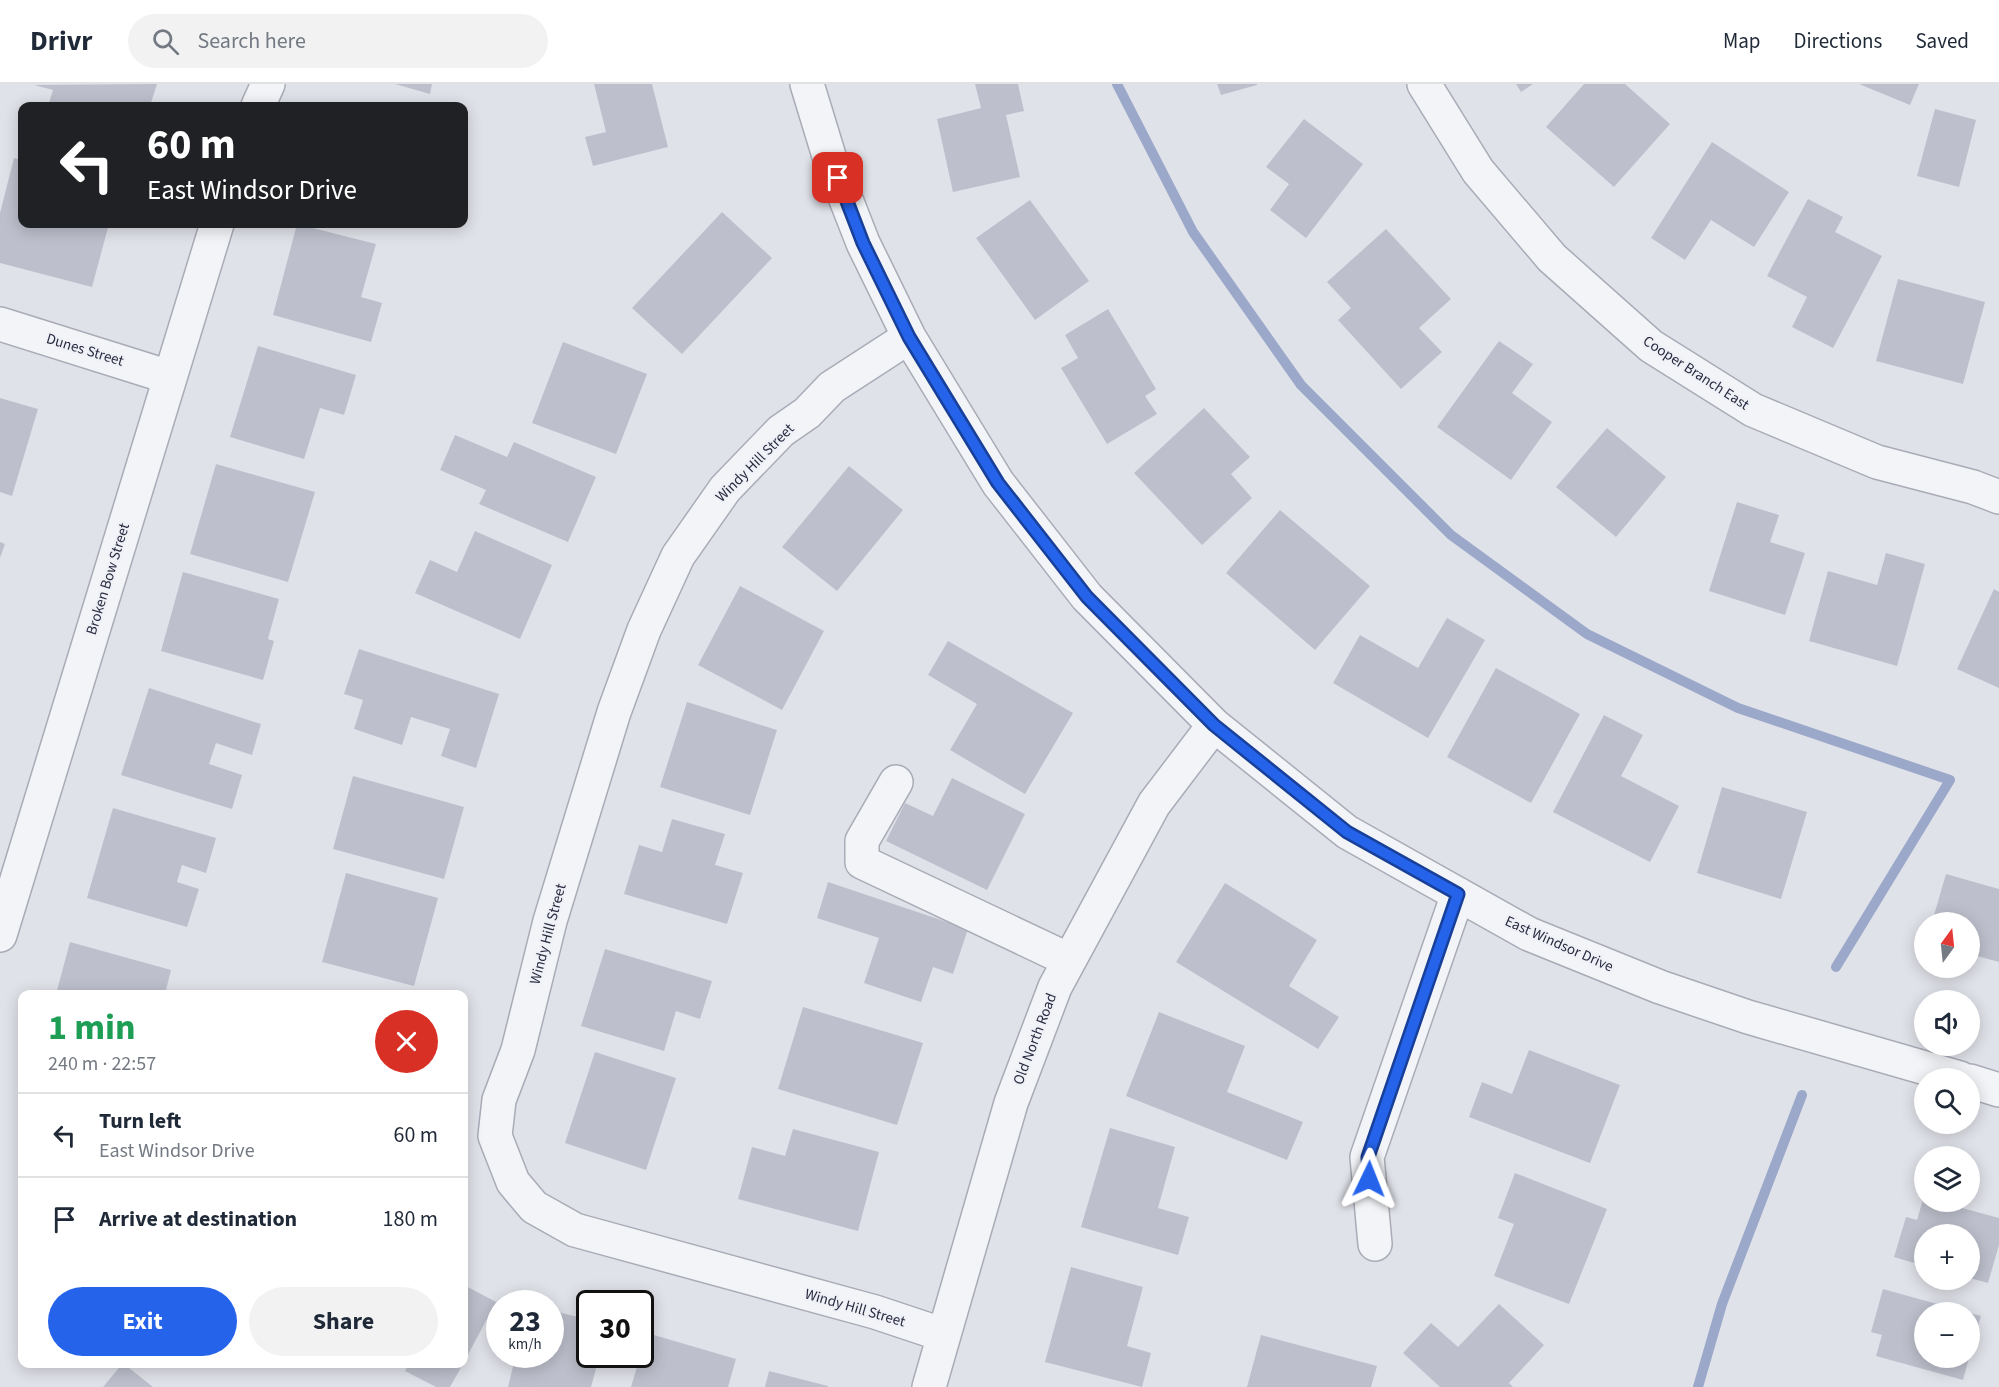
<!DOCTYPE html>
<meta charset="utf-8">
<style>
body{margin:0;font-family:"Source Sans 3",sans-serif;background:#f2f2f3;color:#1f2937;height:100vh;display:flex;flex-direction:column;font-size:22px;white-space:nowrap}
*{box-sizing:border-box;margin:0}
p{font-size:20px;color:#747a83}
.icon{flex:none;width:33px;height:33px;fill:none;stroke:currentColor;stroke-width:2;stroke-linecap:round;stroke-linejoin:round}
.map{position:relative;flex:1;overflow:hidden}
.details{position:absolute;left:18px;top:906px;width:450px;height:378px;display:flex;flex-direction:column;background:#fff;border-radius:12px;box-shadow:0 3px 15px #0003}
.details>*{flex:none}
.top-card{position:absolute;left:18px;top:18px;width:450px;height:126px;border-radius:12px;box-shadow:0 3px 15px #0003;background:#202124;color:#fff;overflow:hidden}
.needle{width:39px;rotate:15deg}
.tools{position:absolute;left:1914px;top:828px;display:grid;gap:12px}
.tools a{display:grid;place-items:center;width:66px;height:66px;border-radius:50%;background:#fff;box-shadow:0 3px 15px #0003;font-size:30px}
.speed{position:absolute;left:486px;top:1206px;display:flex;gap:12px;font-size:30px;font-weight:700;text-align:center}
.speed>*{display:grid;place-content:center;width:78px;height:78px;border-radius:50%;background:#fff;box-shadow:0 3px 15px #0003;line-height:1}
.speed small{font-size:15px;font-weight:400}
.speed .limit{border:3px solid #111;border-radius:9px;background:#fff;color:#111}
.pin{position:absolute;display:grid;place-items:center;width:51px;height:51px;color:#fff;margin:-26px;border-radius:12px;box-shadow:0 3px 9px #0006}
.me{position:absolute;width:66px;margin:-33px;rotate:2deg;stroke-linejoin:round;filter:drop-shadow(0 0 4px #0008)}
.turn{display:flex;align-items:center;gap:21px;height:126px;padding:0 30px;font-size:27px}
.turn .icon{width:78px;height:78px;stroke-width:2.5}
.turn b{display:block;font-size:42px;line-height:51px}
.round{display:grid;place-items:center;flex:none;width:63px;height:63px;border-radius:32px;background:#f2f2f3}
.overview{display:flex;align-items:center;justify-content:space-between;height:102px;padding:0 30px}
h1{font-size:36px;font-weight:700;line-height:45px;color:#1e9e55}
.cta{display:flex;gap:12px;margin-top:auto;padding:12px 30px}
.cta a{flex:1;height:69px;border-radius:36px;background:#2563eb;color:#fff;font-size:24px;font-weight:700;line-height:69px;text-align:center}
.cta a+a{background:#f2f2f3;color:#1f2937}
ul{padding:0;list-style:none}
li{display:flex;align-items:center;gap:18px;height:84px;padding:0 30px;border-top:2px solid #e0e1e3}
li div{flex:1}
li b{display:block;font-size:22px}
li em{font-style:normal}
header{display:flex;align-items:center;gap:36px;box-sizing:border-box;height:84px;padding:0 30px;background:#fff;border-bottom:2px solid #e0e1e3}
header strong{font-size:28px}
nav{display:flex;gap:33px;margin-inline-start:auto;font-size:21px}
.search{width:420px;height:54px;background:#f2f2f3;display:flex;align-items:center;gap:15px;box-sizing:border-box;padding:0 21px;border-radius:33px;color:#747a83;font-size:22px}
.map>svg:first-child{display:block}
</style>
<header>
<strong>Drivr</strong>
<div class="search"><svg class="icon" aria-label="search" viewBox="0 0 24 24"><circle cx="10" cy="10" r="6"/><path d="M15 15l6 6"/></svg>Search here</div>
<nav><a>Map</a><a>Directions</a><a>Saved</a></nav>
</header>
<div class="map">
<svg width="1999" height="1303" viewBox="0 0 1999 1303">
<rect width="100%" height="100%" fill="#e0e2e9"/>
<g fill="none" stroke-linecap="round" stroke-linejoin="round">
<path stroke="#9ba8c9" stroke-width="10" d="M1117,0L1193,148L1301,301L1451,451L1587,550L1738,624L1950,696L1836,883
M1698,1303L1722,1220L1802,1011"/>
</g>
<path fill="#bdc0cc" d="M157,0L150,22H48L53,6L34,1Z
M395,0H432L430,10Z
M594,0H652L668,63L593,82L585,53L606,48Z
M975,0H1018L1024,27L1006,31L1020,93L953,108L937,35L981,24Z
M1217,0H1257V1L1221,11Z
M1516,0H1533L1521,8Z
M1584,0H1625L1670,40L1614,103L1546,43Z
M1859,0H1919L1910,21Z
M1935,25L1976,36L1959,103L1917,92Z
M1304,35L1363,80L1306,154L1270,126L1289,100L1266,83Z
M1712,58L1789,108L1754,163L1711,136L1685,176L1651,154Z
M14,74L22,76V140H109L92,203L0,179V129Z
M1808,115L1843,133L1835,148L1882,172L1833,264L1792,243L1807,213L1767,192Z
M1030,116L1089,197L1035,236L976,154Z
M722,128L772,174L682,270L632,224Z
M297,140L376,160L361,213L382,219L371,258L273,231Z
M1386,145L1451,215L1419,244L1442,268L1401,305L1338,236L1351,224L1327,198Z
M1898,195L1985,218L1963,300L1876,277Z
M1108,225L1156,305L1145,312L1157,330L1107,360L1061,284L1078,274L1065,251Z
M1499,257L1533,280L1512,309L1552,338L1511,396L1437,343Z
M563,258L647,290L616,370L532,339Z
M258,262L356,291L344,331L320,324L304,375L230,353Z
M0,314L38,325L12,412L0,408Z
M1204,324L1250,373L1231,390L1252,414L1202,461L1134,389Z
M1607,344L1666,393L1616,453L1556,403Z
M455,351L507,373L514,358L596,393L568,458L479,420L486,406L440,386Z
M216,380L315,408L288,498L190,470Z
M849,382L903,426L837,507L782,463Z
M1737,418L1779,431L1770,458L1805,469L1785,531L1709,507Z
M1280,426L1370,502L1315,566L1226,489Z
M475,447L552,481L520,555L415,509L430,476L457,488Z
M0,458L5,460L0,474Z
M1886,469L1925,480L1897,582L1809,557L1828,487L1877,501Z
M183,488L279,515L268,555L274,557L263,596L161,567Z
M740,502L824,547L782,626L698,581Z
M1994,505L1999,508V604L1957,585Z
M1447,534L1485,556L1428,654L1333,599L1360,551L1418,584Z
M948,557L1073,629L1025,710L950,666L977,620L928,591Z
M359,565L499,610L476,684L441,672L450,645L411,633L402,661L354,645L363,616L344,610Z
M1496,584L1580,630L1531,719L1447,673Z
M149,604L261,640L252,671L216,659L209,680L242,691L232,725L121,691Z
M687,618L777,646L750,731L660,703Z
M1604,631L1643,651L1621,692L1679,722L1650,778L1553,728Z
M353,692L464,723L444,795L333,765Z
M952,694L1025,730L987,806L886,757L905,719L933,732Z
M1722,703L1807,728L1781,815L1697,789Z
M113,724L216,754L206,789L182,781L177,798L199,805L187,843L87,814Z
M672,735L725,750L715,781L743,789L727,840L624,810L639,761L662,768Z
M346,789L438,814L414,902L322,878Z
M1946,790L1999,805V878L1970,870V838H1932Z
M828,798L968,845L953,890L933,883L921,918L864,899L879,854L817,834Z
M1225,799L1317,856L1289,902L1339,933L1318,965L1176,878Z
M70,858L171,886L165,910H56Z
M605,865L712,897L700,935L676,927L664,967L581,942Z
M803,923L923,959L897,1041L778,1005Z
M1159,928L1245,962L1227,1008L1303,1038L1287,1076L1126,1012Z
M1529,966L1620,1001L1590,1079L1469,1033L1482,998L1512,1010Z
M595,968L676,994L646,1086L565,1059Z
M1110,1044L1175,1063L1158,1124L1189,1133L1178,1171L1081,1143Z
M793,1045L879,1068L858,1147L738,1115L752,1063L785,1072Z
M1515,1089L1607,1125L1569,1220L1494,1192L1514,1140L1498,1134Z
M1924,1112V1118H1940L1999,1134V1161L1988,1199L1970,1194V1150H1924V1182L1894,1173L1906,1133L1917,1136Z
M1071,1183L1143,1203L1127,1262L1151,1269L1142,1303L1045,1278Z
M464,1201L496,1218L464,1278Z
M1883,1205L1966,1228H1924V1274H1969L1963,1296L1876,1272L1882,1251L1871,1248Z
M1499,1220L1544,1261L1509,1299L1513,1303H1440L1403,1269L1431,1239L1458,1263Z
M550,1226L590,1236V1270H600L591,1303H508L516,1270H550Z
M1970,1229L1981,1232L1970,1270Z
M647,1249L736,1275L728,1303H631Z
M1261,1251L1377,1282L1371,1303H1247Z
M122,1280H124L153,1303H103Z
M409,1280H463L450,1303H436L405,1287Z
M769,1287L828,1302V1303H765Z"/>
<g fill="none" stroke-linecap="round" stroke-linejoin="round">
<g stroke="#a9abb7" stroke-width="36">
<path id="minor" d="M807,0L829,72L863,159L909,253L998,399L1087,513L1214,641L1347,748L1529,850L1660,903L1748,933L1960,994
M1424,0L1478,87L1552,174L1651,262L1753,326L1877,378L1973,403L1999,413
M258,22L268,0
M0,240L169,293
M909,253L832,303L807,329L781,347L725,405L678,472L644,546L614,628L550,837L518,966L499,1016L495,1052L513,1098L534,1123L575,1146L875,1228L944,1251
M896,698L862,757V778L1069,876
M0,851L217,140
M1970,997L1999,1006
M1375,1160L1367,1073L1458,810
M929,1303L1011,1019L1055,903L1154,720L1214,641"/>
</g>
<use href="#minor" stroke="#f3f4f7" stroke-width="33"/>
</g>
<g fill="none" stroke-linecap="round" stroke-linejoin="round">
<g stroke="#184099" stroke-width="15">
<path id="route" d="M838,94L863,159L909,253L998,399L1087,513L1214,641L1347,748L1458,810L1368,1073L1369,1095"/>
</g>
<use href="#route" stroke="#2563eb" stroke-width="10"/>
</g>
<g text-anchor="middle" dominant-baseline="central" stroke-width="4.5" stroke-linejoin="round" paint-order="stroke">
<g font-size="15" fill="#292c41" stroke="#f0f1f7">
<text transform="translate(85 266) rotate(17)">Dunes Street</text>
<text transform="translate(1696 289) rotate(33)">Cooper Branch East</text>
<text transform="translate(755 379) rotate(-45)">Windy Hill Street</text>
<text transform="translate(108 495) rotate(-73)">Broken Bow Street</text>
<text transform="translate(548 850) rotate(-75)">Windy Hill Street</text>
<text transform="translate(1559 860) rotate(24)">East Windsor Drive</text>
<text transform="translate(1035 955) rotate(-69)">Old North Road</text>
<text transform="translate(855 1224) rotate(16)">Windy Hill Street</text>
</g>
</g>
</svg>
<div class="tools">
<a><svg class="needle" viewBox="-14 -14 28 28"><path d="M0-13l5 13h-10z" fill="#e53935"/><path d="M0 13l5-13h-10z" fill="#747a83"/></svg></a>
<a><svg class="icon" aria-label="sound" viewBox="0 0 24 24"><path d="M4 9h4l5-4v14l-5-4H4zM17 9q2 3 0 6"/></svg></a>
<a><svg class="icon" aria-label="search" viewBox="0 0 24 24"><circle cx="10" cy="10" r="6"/><path d="M15 15l6 6"/></svg></a>
<a><svg class="icon" aria-label="layers" viewBox="0 0 24 24"><path d="M12 4l9 5-9 5-9-5zM3 14l9 5 9-5"/></svg></a>
<a>+</a>
<a>−</a>
</div>
<div class="speed"><div>23<small>km/h</small></div><div class="limit">30</div></div>
<div class="pin" style="left:838px;top:94px;background:#d93025"><svg class="icon" aria-label="arrive" viewBox="0 0 24 24"><path d="M6 21V4h12l-3 4 3 4H6"/></svg></div>
<svg class="me" style="left:1369px;top:1095px" viewBox="-20 -20 40 40"><path d="M0-17L14 15 0 8-14 15z" fill="#2563eb" stroke="#fff" stroke-width="4"/></svg>
<div class="top-card">
<div class="turn"><svg class="icon" aria-label="left" viewBox="0 0 24 24"><path d="M17 20v-9H6M10 6l-5 5 5 5"/></svg><div><b>60 m</b>East Windsor Drive</div></div>
</div>
<section class="details">
<div class="overview"><div><h1>1 min</h1><p>240 m · 22:57</p></div><a class="round" style="background:#d93025;color:#fff"><svg class="icon" aria-label="close" viewBox="0 0 24 24"><path d="M6 6l12 12M18 6L6 18"/></svg></a></div>
<ul>
<li><svg class="icon" aria-label="left" viewBox="0 0 24 24"><path d="M17 20v-9H6M10 6l-5 5 5 5"/></svg><div><b>Turn left</b><p>East Windsor Drive</p></div><em>60 m</em></li>
<li><svg class="icon" aria-label="arrive" viewBox="0 0 24 24"><path d="M6 21V4h12l-3 4 3 4H6"/></svg><div><b>Arrive at destination</b></div><em>180 m</em></li>
</ul>
<div class="cta"><a>Exit</a><a>Share</a></div>
</section>
</div>
